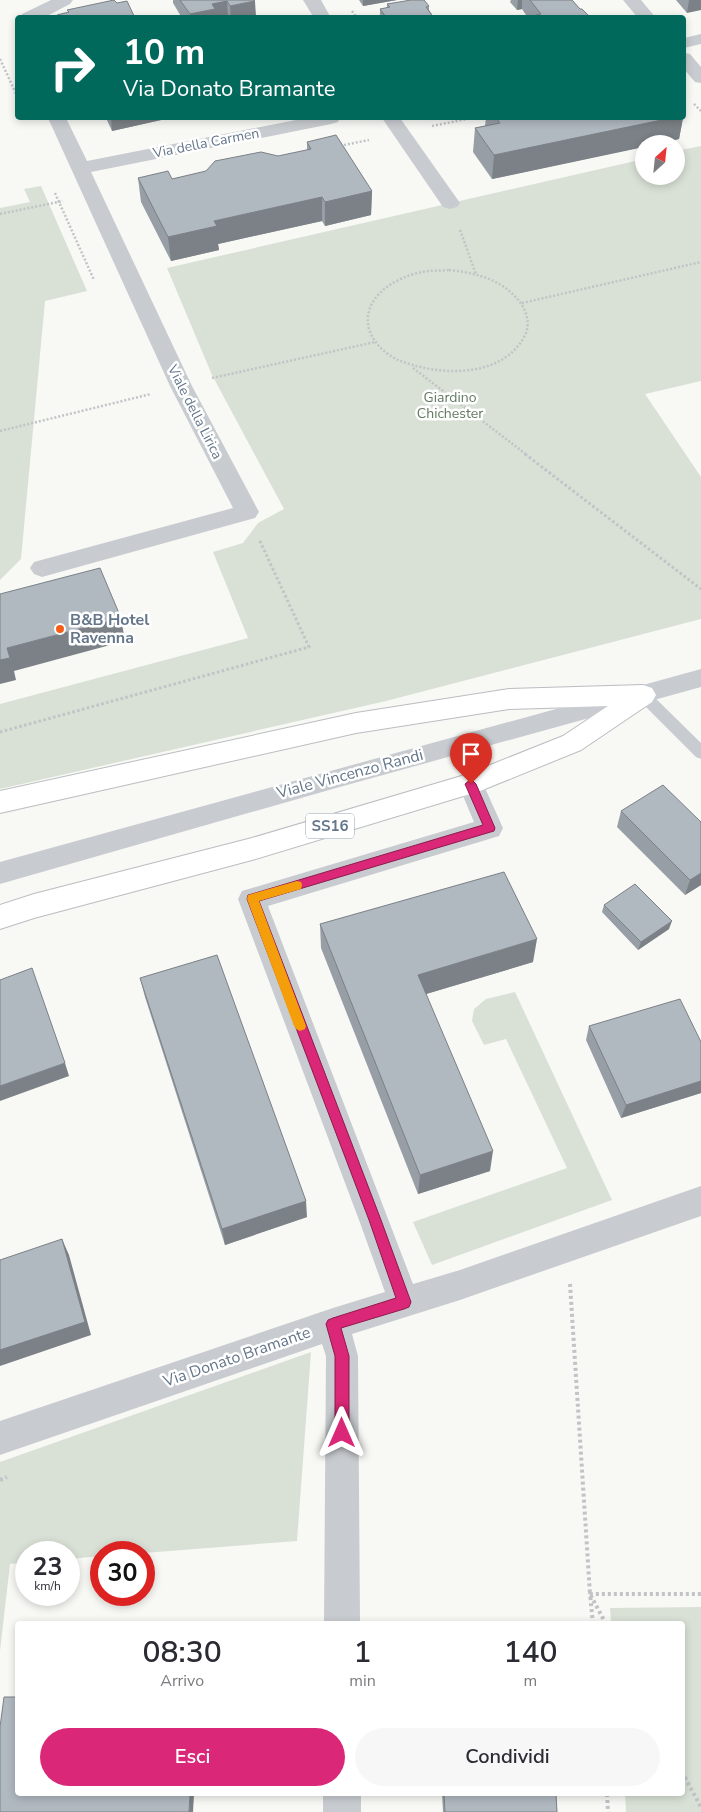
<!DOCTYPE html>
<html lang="it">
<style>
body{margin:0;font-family:"Nunito Sans",sans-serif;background:#f7f7f7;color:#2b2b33;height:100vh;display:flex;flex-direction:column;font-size:19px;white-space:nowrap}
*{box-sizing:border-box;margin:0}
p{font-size:16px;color:#7c7c81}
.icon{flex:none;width:28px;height:28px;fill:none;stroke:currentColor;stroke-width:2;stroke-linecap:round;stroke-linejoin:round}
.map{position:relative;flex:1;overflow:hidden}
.panel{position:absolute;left:15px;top:1621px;width:670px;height:175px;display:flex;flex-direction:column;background:#fff;border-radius:5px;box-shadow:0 2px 8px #0003}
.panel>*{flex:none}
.guide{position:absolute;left:15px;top:15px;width:671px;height:105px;border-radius:5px;box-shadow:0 2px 8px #0003;background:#00695c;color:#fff;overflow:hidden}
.needle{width:32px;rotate:27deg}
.fabs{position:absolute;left:635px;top:135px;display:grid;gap:10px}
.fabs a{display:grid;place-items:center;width:50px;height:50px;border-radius:50%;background:#fff;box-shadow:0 2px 8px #0003;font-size:25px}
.speed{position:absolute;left:15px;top:1541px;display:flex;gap:10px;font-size:25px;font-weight:700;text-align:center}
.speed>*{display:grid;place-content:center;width:65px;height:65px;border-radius:50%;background:#fff;box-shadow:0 2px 8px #0003;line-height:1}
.speed small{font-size:12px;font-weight:400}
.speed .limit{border:8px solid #d22;background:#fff;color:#111}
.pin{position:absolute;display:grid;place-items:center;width:42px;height:42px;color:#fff;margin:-51px -21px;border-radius:50% 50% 50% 0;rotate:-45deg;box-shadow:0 0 5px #0007}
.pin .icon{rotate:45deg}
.me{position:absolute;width:55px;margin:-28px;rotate:0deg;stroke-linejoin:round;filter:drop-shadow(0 0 4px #0008)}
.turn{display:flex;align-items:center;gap:18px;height:105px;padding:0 25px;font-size:22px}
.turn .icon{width:65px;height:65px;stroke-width:2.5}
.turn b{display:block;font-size:35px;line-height:42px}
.eta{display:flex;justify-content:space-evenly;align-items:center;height:85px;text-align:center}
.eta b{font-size:30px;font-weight:600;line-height:35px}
.cta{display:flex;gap:10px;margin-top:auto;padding:10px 25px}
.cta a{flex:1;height:58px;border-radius:30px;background:#db2777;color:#fff;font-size:20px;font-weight:600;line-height:58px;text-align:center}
.cta a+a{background:#f7f7f7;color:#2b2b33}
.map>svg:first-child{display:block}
</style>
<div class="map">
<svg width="701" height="1812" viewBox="0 0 701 1812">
<rect width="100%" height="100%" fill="#f8f8f5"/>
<path fill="#d9e1d6" d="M701,146V381L645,394L701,477V619L386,701L0,789V704L248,638L213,552L243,543L258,523L284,509L212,375L167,268L644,159V176H676V151Z
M41,186L87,291L45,301L21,559L0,580V208L30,202L24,189Z
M515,992L612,1200L432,1265L413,1222L567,1168L506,1039L484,1045L472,1021L474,1009L486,999Z
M311,1352L297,1541L144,1553L101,1552V1556L69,1559V1552H26V1562L10,1564L0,1651V1462Z
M701,1607V1812H626L625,1794H682V1624H611L610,1608Z"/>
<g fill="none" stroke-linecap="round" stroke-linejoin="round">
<g stroke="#babdc1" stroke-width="2">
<path id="trunk" d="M643,685L652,688L656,695L652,702L581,750L480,791L252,860L34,918L0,929V905L34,894L252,838L465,775L563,736L608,706L509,709L356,733L0,813V791L356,713L509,689Z"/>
</g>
<path stroke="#c1c3c6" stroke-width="2.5" stroke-dasharray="2 2" stroke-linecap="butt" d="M352,11L357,18
M0,59L18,98
M694,104L701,111
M432,126L472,118
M344,145L369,140
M55,193L94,280
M0,214L63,201
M460,230L476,274
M449,270C477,273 505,280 522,305C528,315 530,327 524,337C501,380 434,376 396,359C384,353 373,342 369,329C361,297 396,277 422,272C431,270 440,271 449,270Z
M522,303L701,262
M413,368L527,455
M212,378L375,342
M0,431L151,394"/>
<path stroke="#c1c3c6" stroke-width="3" stroke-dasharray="2.5 2.5" stroke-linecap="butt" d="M525,454L701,589
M0,732L309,647L259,539"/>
<path stroke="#c1c3c6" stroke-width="4" stroke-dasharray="3 3" stroke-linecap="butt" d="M570,1284L590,1594L606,1624
M0,1480L7,1477
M593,1624L590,1594H701
M682,1772L701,1807
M607,1794L608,1812"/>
<path fill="#c8ccd0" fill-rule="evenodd" d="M643,689L648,691L701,743V759L696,757L638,699L636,695L638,691Z"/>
<path fill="#c8ccd0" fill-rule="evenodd" d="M51,0H73L70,4L43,18H20L22,14Z
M303,0H321L331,18H314Z
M623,0H641L656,18H638Z
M701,34V44L684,48V38Z
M684,53L690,54L701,67V83L695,82L684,69Z
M48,118H66L87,161L306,118H340L338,122L331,124L91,172L192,386L259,512L255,518L42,577L34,574L30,568L34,562L233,508L170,386Z
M382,118H400L460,203L457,207L450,209L443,207Z
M471,774L480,777L503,828L499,836L268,906L413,1284L460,1270L701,1186V1216L460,1300L352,1334L358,1356L360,1624H324L326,1356L322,1344L0,1455V1421L333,1308L385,1292L359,1220L238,899L242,891L252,888L474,822L458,784L462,777Z
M323,1794H361V1812H323Z"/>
<path fill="#c8ccd0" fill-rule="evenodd" d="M701,669V687L336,788L0,884V862Z"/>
<use href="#trunk" fill="#fff" fill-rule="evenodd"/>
</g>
<path fill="#979ea5" d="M173,0H254L256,18H182L173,3Z
M359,0H397L363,6Z
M511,0H572L580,9L590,17L528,18L522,9L517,10L510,2Z
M676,0H701L687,13Z
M387,4L429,6V10L434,18H380V9L387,8Z
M106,118H170L112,131Z
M486,118H683L679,139L492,179L473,152L475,128L485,126Z
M307,142L372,191L371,215L325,226L322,221L218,244L219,250L171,261L141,202L138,178L172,179L307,150Z
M621,811L701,885L685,895L617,827Z
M604,905L669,929L638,950L602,912Z
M320,924L533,962L426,994L490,1171L418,1194L321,948Z
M140,978L307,1217L225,1245L145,997Z
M589,1026L701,1042V1093L621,1118L586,1040Z
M442,1794H556L557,1812H443Z"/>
<path fill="#7b8186" d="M363,0H397L363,6Z
M518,0H522V9L517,10Z
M689,0H701V10L687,13Z
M227,1L228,18H190V14L212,4Z
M255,1L256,18H231L230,6Z
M111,118H170L112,131Z
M671,118H683L679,139L657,144H644V147L492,179L494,155Z
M372,191L371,215L325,226V202Z
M322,197V221L218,244L219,250L171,261L168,237L214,221Z
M121,618L125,641L14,671L16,680L0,684V660L7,648Z
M701,873V885L685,895L690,880Z
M672,921L669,929L638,950L641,942Z
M537,939L533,962L416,997L418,975Z
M65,1063L69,1076L0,1101V1086Z
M701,1081V1093L621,1118L626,1105Z
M493,1151L490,1171L418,1194L420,1175Z
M306,1201L307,1217L225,1245L222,1229Z
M62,1239L69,1255L91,1335L0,1366V1350Z
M190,1794H194L193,1812H189Z"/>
<path fill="#b0b8c0" stroke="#7b8186" d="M114,0L117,3L127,1L135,18H58L57,15L69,12L67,10Z
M180,0H254L255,1L230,6L227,1L212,4L215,9L190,14Z
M411,0H424L429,6L426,7L434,18H391V17H386L380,9L390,7L387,4Z
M530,0H572L580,9H582L590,17L538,18L536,15L541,14Z
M496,118H671L494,155L475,128L500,123Z
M336,135L372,191L325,202L322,197L214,221L217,226L168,237L138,178L168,171L172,179L206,171L215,161L261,152L278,156L311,149L307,142Z
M100,568L121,618L7,648L10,658L0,660V594Z
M663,785L701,822V873L690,880L621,811Z
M504,872L537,939L418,975L493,1151L420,1175L320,924Z
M635,884L672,921L641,942L604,905Z
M217,955L306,1201L222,1229L140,978Z
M32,968L65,1063L0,1086V980Z
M680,999L701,1042V1081L626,1105L589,1026Z
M62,1239L85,1322L0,1350V1260Z
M4,1697H18V1794H190L189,1812H0V1727Z
M444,1794H556L557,1812H445Z"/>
<path fill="#db2777" stroke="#8e194d" d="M471,779L476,784L495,828L494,831L259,901L381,1220L411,1302L409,1307L404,1309L341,1328L349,1356V1433L347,1438L342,1440L337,1438L335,1433V1356L326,1324L328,1320L333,1318L396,1298L369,1220L247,899L248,895L252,894L483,825L465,784Z"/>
<path fill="#f59e0b" d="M297,881L301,882L302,885L301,889L259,901L306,1026L305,1029L300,1031L296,1029L294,1026L247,899L248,895Z"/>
<circle fill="#f65e18" stroke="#fff" stroke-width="2" cx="60" cy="629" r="5"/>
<g text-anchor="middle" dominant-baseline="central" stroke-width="5" stroke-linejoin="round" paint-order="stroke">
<g font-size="14" fill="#64768a" stroke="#fff">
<text transform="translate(206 143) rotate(-11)">Via della Carmen</text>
<text transform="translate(195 412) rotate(63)">Viale della Lirica</text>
</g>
<g font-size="14" fill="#637a60" stroke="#fff">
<text x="450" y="397">Giardino<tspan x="450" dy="16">Chichester</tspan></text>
</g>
<rect fill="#fff" stroke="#929fad" stroke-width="1" x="306" y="813.5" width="48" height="25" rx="4"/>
<g font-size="15" font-weight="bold" fill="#64768a">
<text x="330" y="826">SS16</text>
</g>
<g font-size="16" font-weight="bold" fill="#64768a" stroke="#fff" text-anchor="start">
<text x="70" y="620">B&amp;B Hotel<tspan x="70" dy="18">Ravenna</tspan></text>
</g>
<g font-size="16" fill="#64768a" stroke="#fff">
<text transform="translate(350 774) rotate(-15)">Viale Vincenzo Randi</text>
<text transform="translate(237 1357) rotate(-19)">Via Donato Bramante</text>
</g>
</g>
</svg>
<div class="fabs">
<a><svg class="needle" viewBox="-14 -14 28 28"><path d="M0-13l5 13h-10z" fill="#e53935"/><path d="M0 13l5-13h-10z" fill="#7c7c81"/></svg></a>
</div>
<div class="speed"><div>23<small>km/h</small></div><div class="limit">30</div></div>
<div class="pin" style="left:471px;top:784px;background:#d93025"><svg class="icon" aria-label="arrive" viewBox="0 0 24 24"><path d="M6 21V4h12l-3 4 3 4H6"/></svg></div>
<svg class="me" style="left:342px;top:1433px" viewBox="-20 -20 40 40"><path d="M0-17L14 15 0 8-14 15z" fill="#db2777" stroke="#fff" stroke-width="4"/></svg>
<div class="guide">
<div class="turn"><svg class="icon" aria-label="right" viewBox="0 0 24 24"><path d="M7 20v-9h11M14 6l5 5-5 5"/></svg><div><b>10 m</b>Via Donato Bramante</div></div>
</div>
<section class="panel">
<div class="eta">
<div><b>08:30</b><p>Arrivo</p></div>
<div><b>1</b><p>min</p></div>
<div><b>140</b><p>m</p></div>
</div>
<div class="cta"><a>Esci</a><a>Condividi</a></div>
</section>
</div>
